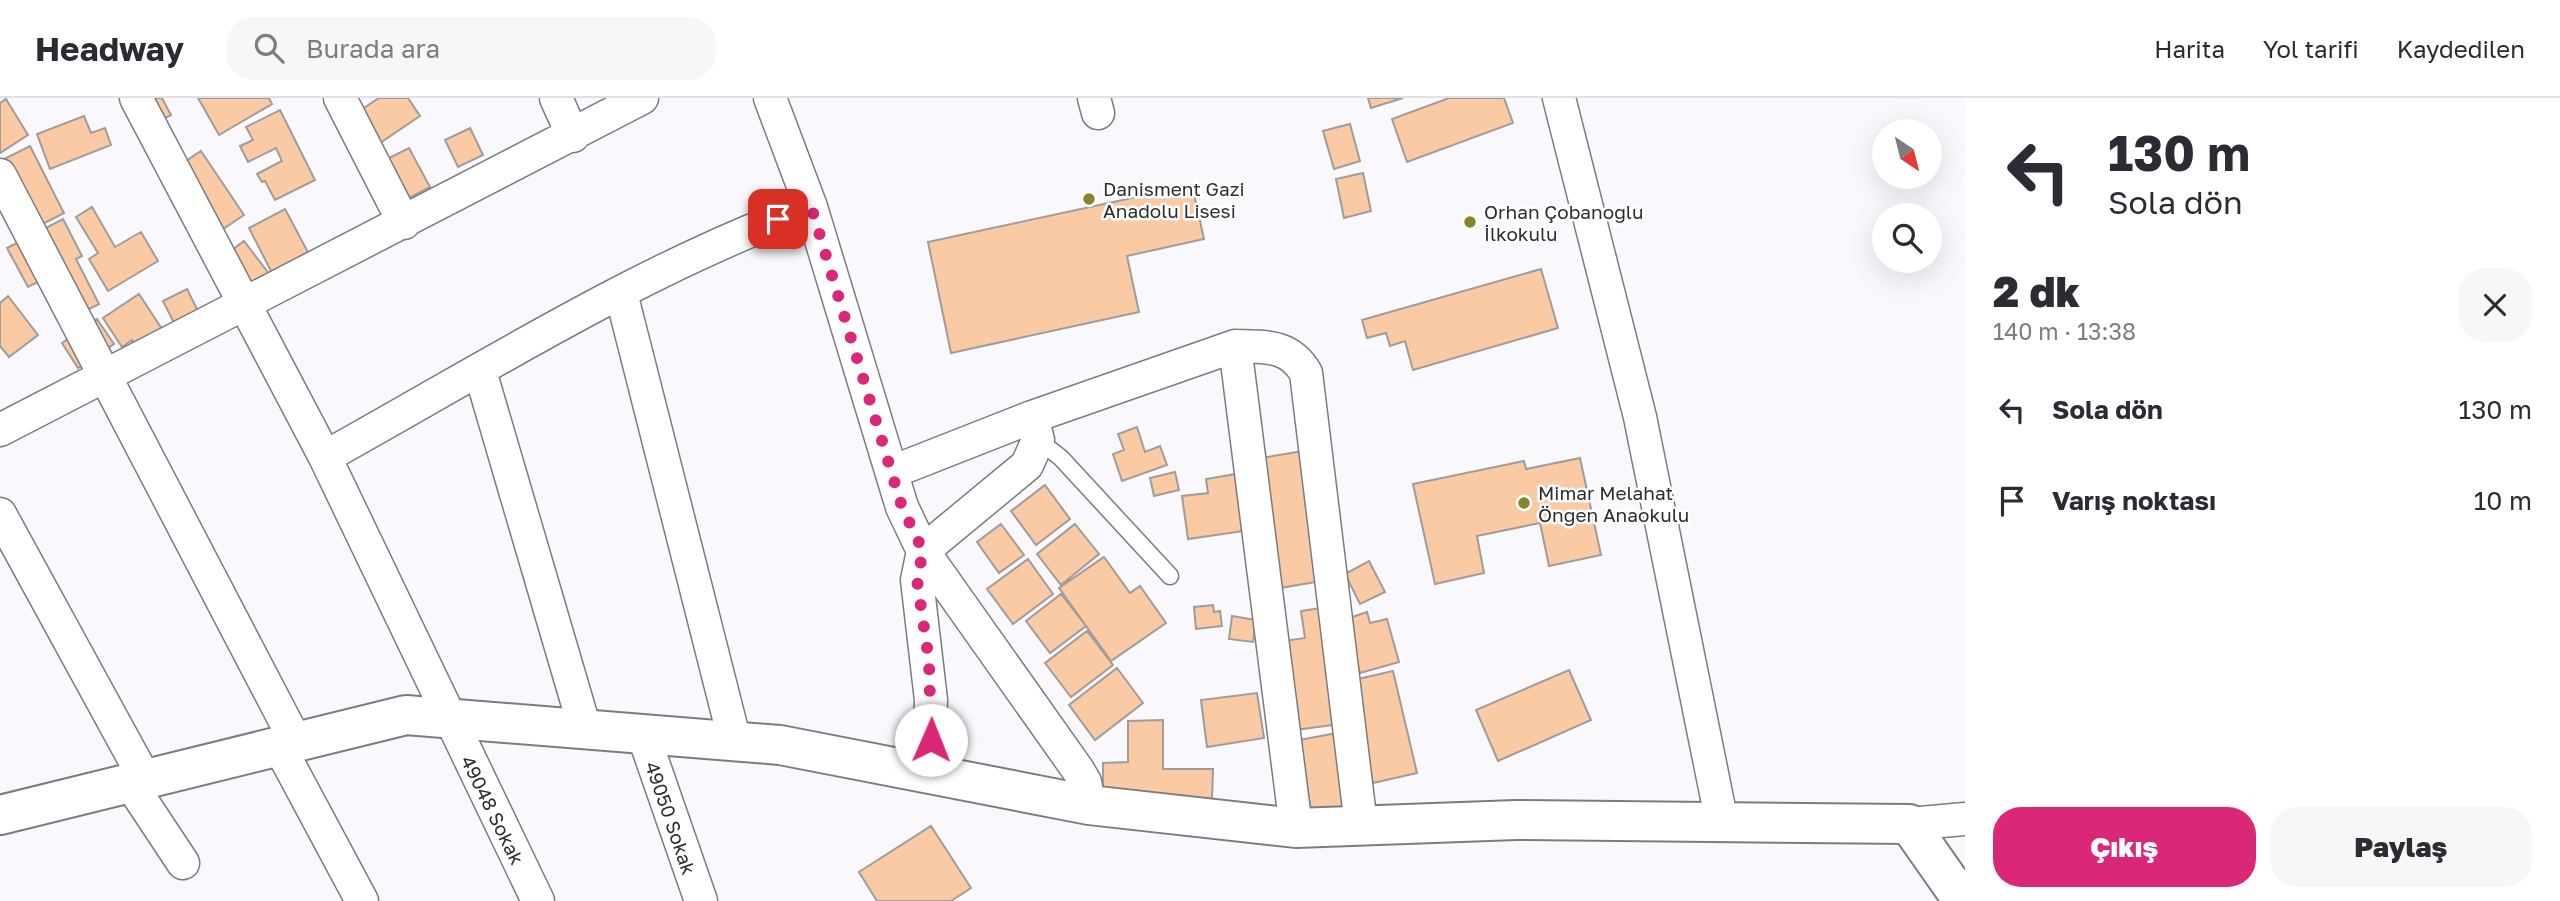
<!DOCTYPE html>
<html lang="tr">
<meta charset="utf-8">
<style>
body{margin:0;font-family:"Golos Text",sans-serif;background:#f7f7f7;color:#2b2b33;height:100vh;display:flex;flex-direction:column;font-size:26px;white-space:nowrap}
*{box-sizing:border-box;margin:0}
p{font-size:23px;color:#7c7c81}
.icon{flex:none;width:38px;height:38px;fill:none;stroke:currentColor;stroke-width:2;stroke-linecap:round;stroke-linejoin:round}
.map{position:relative;flex:1;overflow:hidden}
.side{display:flex;flex-direction:column;background:#fff;width:595px}
.side>*{flex:none}
.hud{background:#fff;color:#2b2b33;overflow:hidden}
.needle{width:46px;rotate:145deg}
.controls{position:absolute;left:1872px;top:21px;display:grid;gap:14px}
.controls a{display:grid;place-items:center;width:70px;height:70px;border-radius:50%;background:#fff;box-shadow:0 7px 28px #0002;font-size:35px}
.pin{position:absolute;display:grid;place-items:center;width:60px;height:60px;color:#fff;margin:-30px;border-radius:14px;box-shadow:0 4px 10px #0006}
.me{position:absolute;width:77px;margin:-38px;rotate:1deg;stroke-linejoin:round;filter:drop-shadow(0 0 5px #0008)}
.turn{display:flex;align-items:center;gap:24px;height:147px;padding:0 28px;font-size:32px}
.turn .icon{width:91px;height:91px;stroke-width:2.5}
.turn b{display:block;font-size:49px;line-height:60px}
.round{display:grid;place-items:center;flex:none;width:74px;height:74px;border-radius:28px;background:#f7f7f7}
.headline{display:flex;align-items:center;justify-content:space-between;height:119px;padding:0 28px}
h1{font-size:42px;font-weight:800;line-height:52px}
.button{display:flex;gap:14px;margin-top:auto;padding:14px 28px}
.button a{flex:1;height:80px;border-radius:28px;background:#db2777;color:#fff;font-size:28px;font-weight:800;line-height:80px;text-align:center}
.button a+a{background:#f7f7f7;color:#2b2b33}
ul{padding:0;list-style:none}
li{display:flex;align-items:center;gap:21px;height:91px;padding:0 28px}
li div{flex:1}
li b{display:block;font-size:26px}
li em{font-style:normal}
header{display:flex;align-items:center;gap:42px;box-sizing:border-box;height:98px;padding:0 35px;background:#fff;border-bottom:2px solid #e1e1e2}
header strong{font-size:33px}
nav{display:flex;gap:38px;margin-inline-start:auto;font-size:24px}
.search{width:490px;height:63px;background:#f7f7f7;display:flex;align-items:center;gap:18px;box-sizing:border-box;padding:0 24px;border-radius:28px;color:#7c7c81;font-size:26px}
main{display:flex;flex:1;min-height:0}
.map>svg:first-child{display:block}
</style>
<header>
<strong>Headway</strong>
<div class="search"><svg class="icon" aria-label="search" viewBox="0 0 24 24"><circle cx="10" cy="10" r="6"/><path d="M15 15l6 6"/></svg>Burada ara</div>
<nav><a>Harita</a><a>Yol tarifi</a><a>Kaydedilen</a></nav>
</header>
<main>
<div class="map">
<svg width="1965" height="803" viewBox="0 0 1965 803">
<rect width="100%" height="100%" fill="#f8f8fd"/>
<path fill="#facaa4" stroke="#a19c99" stroke-width="2" d="M136,0H162L171,17L151,27Z
M198,0H269L272,6L219,37Z
M379,0H408L420,18L368,53L347,21Z
M1368,0H1403L1371,10Z
M1449,0H1504L1513,25L1407,64L1392,21Z
M6,1L28,37L0,55V5Z
M280,12L315,82L275,102L265,83L262,84L257,76L282,63L276,50L248,64L240,48L253,42L246,29Z
M84,18L91,35L105,30L111,47L50,71L37,36Z
M1350,26L1360,63L1334,71L1323,33Z
M470,30L483,57L458,69L445,42Z
M30,48L64,115L37,129L0,63Z
M409,50L430,89L392,109L371,69Z
M201,53L244,117L207,142L186,63Z
M1363,75L1371,113L1344,120L1336,81Z
M1192,87L1204,141L1127,158L1139,214L951,255L928,144Z
M92,109L115,149L141,134L158,163L108,193L89,161L98,155L76,119Z
M285,111L310,158L273,177L249,130Z
M63,121L82,158L76,161L99,206L64,224L42,182L28,189L7,150Z
M244,143L270,177L250,192L224,158Z
M1541,171L1558,230L1413,272L1405,243L1390,248L1386,235L1367,240L1362,222Z
M187,191L200,217L176,229L163,203Z
M139,196L164,234L138,251L132,242L122,249L103,220Z
M8,198L38,237L9,259L0,248V205Z
M97,221L114,246L78,270L62,245Z
M1137,329L1145,354L1160,348L1167,367L1122,383L1113,356L1124,352L1118,336Z
M1303,353L1322,483L1280,490L1261,360Z
M1580,360L1601,457L1549,468L1540,425L1477,438L1484,475L1435,486L1413,386L1524,363L1526,371Z
M1175,374L1179,392L1154,398L1150,380Z
M1236,376L1244,433L1188,441L1182,398L1208,395L1206,381Z
M1045,387L1070,421L1036,447L1011,413Z
M1001,426L1024,457L999,475L977,444Z
M1075,426L1099,456L1061,487L1037,456Z
M1104,459L1130,495L1140,488L1166,525L1111,563L1059,490Z
M1028,461L1053,496L1013,526L987,491Z
M1369,463L1385,494L1360,506L1345,476Z
M1061,496L1086,528L1050,555L1026,523Z
M1213,507L1214,514L1220,513L1222,528L1196,531L1194,509Z
M1321,510L1340,626L1288,633L1277,544L1305,540L1301,513Z
M1367,514L1370,525L1387,521L1399,564L1360,575L1346,521Z
M1232,518L1256,522L1253,544L1229,541Z
M1087,533L1113,567L1071,599L1045,565Z
M1117,570L1143,605L1095,642L1069,607Z
M1569,572L1591,622L1498,663L1476,612Z
M1393,573L1417,675L1373,685L1349,583Z
M1257,595L1264,640L1207,649L1201,602Z
M1163,622V671H1213L1212,702L1103,701V665L1128,664V623Z
M1337,635L1350,712L1312,719L1299,642Z
M931,728L971,790L951,803H877L859,774Z"/>
<g fill="none" stroke-linecap="round" stroke-linejoin="round">
<g stroke="#7b7c80" stroke-width="19">
<path id="service" d="M1038,342L1061,360L1170,478"/>
</g>
<g stroke="#7b7c80" stroke-width="35">
<path id="minor" d="M136,0L325,359L538,803
M340,0L404,125
M556,0L573,38
M770,0L811,109L902,409L923,453L1078,672L1085,684L1089,707
M1094,0L1098,15
M1559,0L1640,319L1722,725
M0,77L296,644
M621,195L735,644
M1235,248C1265,249 1289,246 1306,275L1361,727
M480,273L585,631
M0,332L642,0
M325,359C480,273 645,169 811,109
M892,374L1032,319L1235,248L1296,730
M0,416L145,681
M643,636L701,803
M279,648L362,803
M928,676L931,602L917,482L923,453L1027,367L1038,342L1032,319
M130,685L183,765
M1909,726L1965,721"/>
</g>
<g stroke="#7b7c80" stroke-width="42">
<path id="tertiary" d="M0,717L406,617L780,647L1089,707L1296,730L1516,722L1909,726L1963,803"/>
</g>
<use href="#service" stroke="#fff" stroke-width="16"/>
<use href="#minor" stroke="#fff" stroke-width="32"/>
<use href="#tertiary" stroke="#fff" stroke-width="38"/>
</g>
<g fill="none" stroke-linecap="round" stroke-linejoin="round">
<path stroke="#db2777" stroke-width="12" stroke-dasharray="0 21.6" d="M778,121L811,108L902,409L923,453L917,482L929,563L931,642"/>
</g>
<g fill="#86852e" stroke="#fff" stroke-width="2.5">
<circle cx="1089" cy="101" r="7"/>
<circle cx="1470" cy="124" r="7"/>
<circle cx="1524" cy="405" r="7"/>
</g>
<g text-anchor="middle" dominant-baseline="central" stroke-width="5" stroke-linejoin="round" paint-order="stroke">
<g font-size="19" fill="#2c2d2e" stroke="#fff" text-anchor="start">
<text x="1103" y="90">Danisment Gazi<tspan x="1103" dy="22">Anadolu Lisesi</tspan></text>
<text x="1484" y="113">Orhan Çobanoğlu<tspan x="1484" dy="22">İlkokulu</tspan></text>
<text x="1538" y="394">Mimar Melahat<tspan x="1538" dy="22">Öngen Anaokulu</tspan></text>
</g>
<g font-size="19" fill="#2c2d2e" stroke="#fff">
<text transform="translate(493 712) rotate(64)">49048 Sokak</text>
<text transform="translate(671 720) rotate(71)">49050 Sokak</text>
</g>
</g>
</svg>
<div class="controls">
<a><svg class="needle" viewBox="-14 -14 28 28"><path d="M0-13l5 13h-10z" fill="#e53935"/><path d="M0 13l5-13h-10z" fill="#7c7c81"/></svg></a>
<a><svg class="icon" aria-label="search" viewBox="0 0 24 24"><circle cx="10" cy="10" r="6"/><path d="M15 15l6 6"/></svg></a>
</div>
<div class="pin" style="left:778px;top:121px;background:#d93025"><svg class="icon" aria-label="arrive" viewBox="0 0 24 24"><path d="M6 21V4h12l-3 4 3 4H6"/></svg></div>
<svg class="me" style="left:931px;top:642px" viewBox="-20 -20 40 40"><circle r="19" fill="#fff"/><path d="M0-13L10 11 0 6-10 11z" fill="#db2777"/></svg>
</div>
<section class="side">
<div class="hud">
<div class="turn"><svg class="icon" aria-label="left" viewBox="0 0 24 24"><path d="M17 20v-9H6M10 6l-5 5 5 5"/></svg><div><b>130 m</b>Sola dön</div></div>
</div>
<div class="headline"><div><h1>2 dk</h1><p>140 m · 13:38</p></div><a class="round"><svg class="icon" aria-label="close" viewBox="0 0 24 24"><path d="M6 6l12 12M18 6L6 18"/></svg></a></div>
<ul>
<li><svg class="icon" aria-label="left" viewBox="0 0 24 24"><path d="M17 20v-9H6M10 6l-5 5 5 5"/></svg><div><b>Sola dön</b></div><em>130 m</em></li>
<li><svg class="icon" aria-label="arrive" viewBox="0 0 24 24"><path d="M6 21V4h12l-3 4 3 4H6"/></svg><div><b>Varış noktası</b></div><em>10 m</em></li>
</ul>
<div class="button"><a>Çıkış</a><a>Paylaş</a></div>
</section>
</main>
